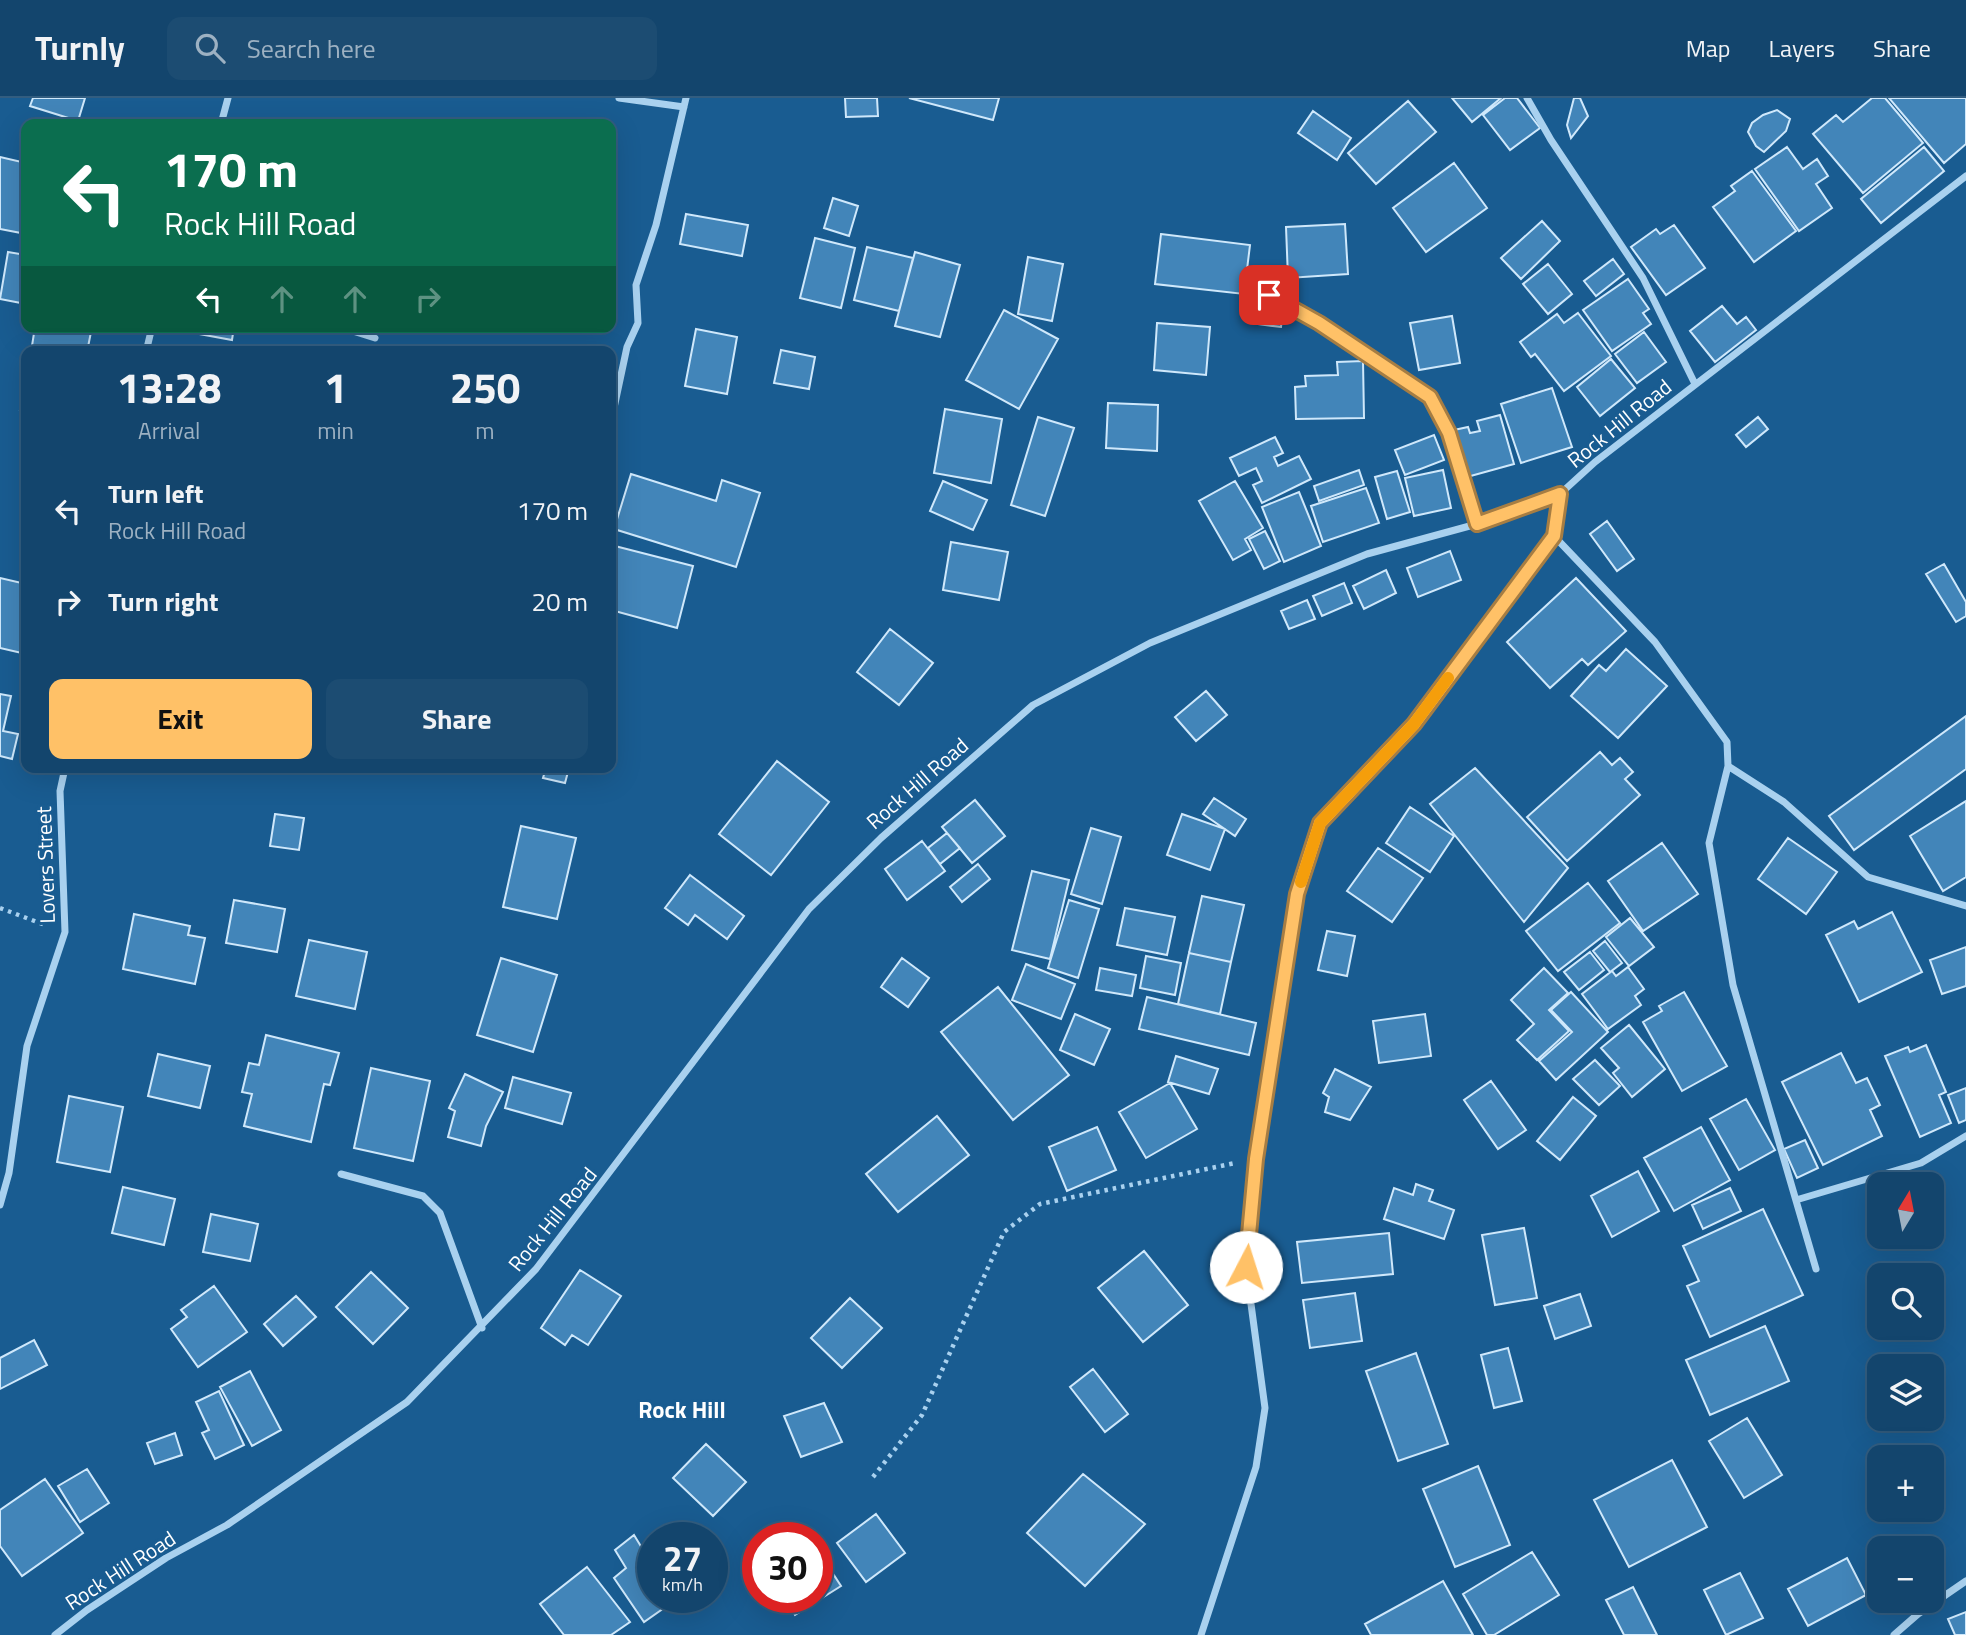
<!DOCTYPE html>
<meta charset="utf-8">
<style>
body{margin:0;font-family:"Titillium Web",sans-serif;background:#1c4c72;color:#f1f3f6;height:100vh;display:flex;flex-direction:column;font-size:26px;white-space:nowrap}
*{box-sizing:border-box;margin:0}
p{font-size:23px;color:#9db1c2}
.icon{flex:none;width:38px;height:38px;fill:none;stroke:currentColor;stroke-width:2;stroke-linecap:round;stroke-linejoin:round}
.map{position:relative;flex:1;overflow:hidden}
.panel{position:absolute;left:21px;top:248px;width:595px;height:427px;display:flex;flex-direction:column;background:#13456d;border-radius:14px;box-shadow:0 7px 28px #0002,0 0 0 2px #325d80}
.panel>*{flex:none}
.banner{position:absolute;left:21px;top:21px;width:595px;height:214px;border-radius:14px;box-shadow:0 7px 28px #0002,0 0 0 2px #325d80;background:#0b6e4f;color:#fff;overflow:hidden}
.needle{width:46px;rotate:10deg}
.controls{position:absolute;left:1867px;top:1074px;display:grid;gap:14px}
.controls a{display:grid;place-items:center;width:77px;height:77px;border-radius:14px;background:#13456d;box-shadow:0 7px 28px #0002,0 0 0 2px #325d80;font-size:35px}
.speed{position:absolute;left:637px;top:1424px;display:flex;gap:14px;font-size:35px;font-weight:700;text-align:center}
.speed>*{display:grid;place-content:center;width:91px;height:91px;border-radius:50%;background:#13456d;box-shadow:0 7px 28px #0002,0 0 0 2px #325d80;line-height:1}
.speed small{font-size:18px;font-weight:400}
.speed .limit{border:10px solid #d22;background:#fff;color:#111}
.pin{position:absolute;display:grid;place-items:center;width:60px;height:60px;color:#fff;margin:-30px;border-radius:14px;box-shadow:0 4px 10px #0006}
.me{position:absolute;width:77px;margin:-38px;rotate:5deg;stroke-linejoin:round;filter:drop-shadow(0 0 5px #0008)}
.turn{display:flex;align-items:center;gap:24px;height:147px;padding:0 28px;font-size:32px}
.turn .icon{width:91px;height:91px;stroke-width:2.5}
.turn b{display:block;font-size:49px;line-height:60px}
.lanes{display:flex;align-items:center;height:66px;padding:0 28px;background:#0003;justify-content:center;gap:35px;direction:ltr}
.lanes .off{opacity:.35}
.eta{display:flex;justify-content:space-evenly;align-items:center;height:119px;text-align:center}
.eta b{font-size:42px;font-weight:700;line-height:49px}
.action{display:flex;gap:14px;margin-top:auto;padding:14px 28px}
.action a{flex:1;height:80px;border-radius:14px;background:#ffc167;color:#111;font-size:28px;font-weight:700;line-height:80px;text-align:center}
.action a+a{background:#1c4c72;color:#f1f3f6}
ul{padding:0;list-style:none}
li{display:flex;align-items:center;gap:21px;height:91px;padding:0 28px}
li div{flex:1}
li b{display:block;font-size:26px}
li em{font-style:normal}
header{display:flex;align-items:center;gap:42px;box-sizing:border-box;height:98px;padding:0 35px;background:#13456d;border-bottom:2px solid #325d80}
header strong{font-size:33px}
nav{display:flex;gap:38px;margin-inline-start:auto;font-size:24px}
.search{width:490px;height:63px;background:#1c4c72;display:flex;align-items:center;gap:18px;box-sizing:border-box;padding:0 24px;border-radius:14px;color:#9db1c2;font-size:26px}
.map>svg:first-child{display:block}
</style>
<header>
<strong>Turnly</strong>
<div class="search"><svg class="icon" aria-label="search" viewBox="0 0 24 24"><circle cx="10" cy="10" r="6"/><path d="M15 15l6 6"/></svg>Search here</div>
<nav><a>Map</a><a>Layers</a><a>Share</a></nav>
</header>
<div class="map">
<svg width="1966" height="1537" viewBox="0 0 1966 1537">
<rect width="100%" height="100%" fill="#195c91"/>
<path fill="#4285b9" stroke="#cfe8fb" stroke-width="2" d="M33,0H85L78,23L30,8Z
M845,0H877L878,18L846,19Z
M909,0H999L993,22Z
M1452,0H1501L1472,24Z
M1505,0H1517L1540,30L1510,52L1483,17Z
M1574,0H1580L1588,18L1571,40L1567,27Z
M1872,0H1885L1923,45L1863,95L1813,36L1836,17L1843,24Z
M1889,0H1966V46L1944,65Z
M1408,3L1436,34L1376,86L1348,55Z
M1777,12L1790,21L1786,33L1764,54L1756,48L1748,34L1752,25L1763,17Z
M1313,13L1351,40L1337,62L1298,35Z
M1787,49L1803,71L1817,61L1828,78L1816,86L1832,110L1799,133L1755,71Z
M1924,49L1944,73L1881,125L1861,101Z
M0,59L26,65V127L22,126L21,135L0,131Z
M1454,65L1487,110L1426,154L1393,110Z
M1752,73L1796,133L1754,164L1713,109L1735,93L1731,88Z
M833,100L858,108L849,138L824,130Z
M686,116L748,127L742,158L680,146Z
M1542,123L1560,143L1521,181L1501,160Z
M1345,126L1348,176L1288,180L1286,129Z
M1674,127L1705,170L1666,197L1631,149L1656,131L1660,136Z
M1161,136L1250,147L1244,196L1155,186Z
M815,140L855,150L841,210L800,200Z
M867,149L913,160L899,213L854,202Z
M8,154L26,157V206L0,201Z
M915,154L960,167L940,239L895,228Z
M1028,159L1063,166L1052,223L1018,216Z
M1613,161L1624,176L1596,198L1584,183Z
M1548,166L1572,196L1548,216L1523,186Z
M1628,181L1649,211L1643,215L1651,226L1612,253L1583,212Z
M1259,204L1284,207L1281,229L1257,226Z
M1722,208L1737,226L1746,219L1756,232L1715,264L1690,233Z
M1004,212L1058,241L1019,311L966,282Z
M1578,215L1611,258L1564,293L1535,256L1531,259L1520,244L1557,216L1564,225Z
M1452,218L1460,265L1419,272L1410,225Z
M1157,225L1210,229L1206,277L1154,272Z
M35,229H92L87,254H31Z
M189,229H234L232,242L188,234Z
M696,231L737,239L727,296L685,288Z
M1644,234L1666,264L1637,285L1615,256Z
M781,252L815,259L809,291L774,285Z
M1611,261L1635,290L1600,318L1577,289Z
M1363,263L1364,320L1296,321L1295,289L1306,288L1305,278L1338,277L1337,264Z
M26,279V313L20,312Z
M1552,290L1572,349L1521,365L1501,306Z
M1108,305L1158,307L1157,353L1106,350Z
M945,311L1002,321L991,385L934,375Z
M1500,317L1514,366L1467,379L1454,332L1468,329L1470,335L1480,333L1477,323Z
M1038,319L1074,330L1045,418L1011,407Z
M1758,319L1768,331L1746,349L1736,337Z
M1434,337L1444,362L1405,377L1395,352Z
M1275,339L1283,355L1274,359L1278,368L1299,358L1311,381L1262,405L1253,387L1262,383L1256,370L1239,378L1230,360Z
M1359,372L1364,387L1319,403L1314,388Z
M1443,372L1451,410L1414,418L1405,380Z
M1397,373L1410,414L1387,421L1375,379Z
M631,376L716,403L722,382L760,395L736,469L614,431Z
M943,383L987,402L973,432L930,413Z
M1235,383L1263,430L1245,441L1251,452L1233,462L1199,403Z
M1366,390L1379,425L1323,444L1311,408Z
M1299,394L1321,448L1284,464L1262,409Z
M1607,423L1634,461L1617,473L1590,436Z
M1265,433L1280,463L1264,471L1249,441Z
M951,444L1008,454L999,502L943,492Z
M611,447L693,468L677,530L611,512Z
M1450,453L1461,482L1418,499L1407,470Z
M1944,466L1966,504V518L1956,524L1926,476Z
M1386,472L1396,495L1364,511L1353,488Z
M0,480L26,486V556L0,550Z
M1576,480L1626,533L1588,567L1582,561L1550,590L1507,544Z
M1344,485L1352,505L1322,518L1313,498Z
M1307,502L1315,521L1289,531L1281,513Z
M890,531L933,565L899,607L857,574Z
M1626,551L1667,588L1618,640L1571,598L1599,567L1606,573Z
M1206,593L1227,617L1196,643L1175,619Z
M0,596L11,598L3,633L18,636L12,661L0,658Z
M1966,618V671L1854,752L1829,718Z
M1600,654L1612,667L1620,660L1633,674L1625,681L1640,697L1567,763L1527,719Z
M777,663L829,704L771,777L719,736Z
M546,670H569L565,685L543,680Z
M1475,670L1568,770L1524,824L1430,706Z
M1214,700L1246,721L1235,738L1203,716Z
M975,702L1005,738L972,765L942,729Z
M1966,703V779L1943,793L1910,738Z
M1410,709L1454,738L1430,774L1386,745Z
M275,716L304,720L299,752L270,748Z
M1182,716L1225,731L1210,772L1167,757Z
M521,728L576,740L557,821L503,809Z
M1091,730L1121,739L1102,806L1071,796Z
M947,735L960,750L940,766L928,750Z
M1788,740L1837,774L1806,816L1758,781Z
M922,743L945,773L907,802L885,771Z
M1662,745L1698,796L1643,833L1608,783Z
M1378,750L1423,780L1392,824L1347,793Z
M978,766L990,781L962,804L950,789Z
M1032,773L1069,782L1050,861L1012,852Z
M690,777L744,818L727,841L695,817L688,827L665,810Z
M1588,785L1620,825L1558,873L1526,833Z
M1202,798L1244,807L1231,864L1189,855Z
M234,802L285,811L277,854L226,845Z
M1069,802L1099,811L1078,880L1048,870Z
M1125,810L1175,819L1167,857L1117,847Z
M1892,814L1922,874L1859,904L1826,837L1854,823L1858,831Z
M134,816L190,828L188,837L205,840L195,886L123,871Z
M1630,820L1654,849L1629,868L1606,839Z
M1327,833L1355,838L1347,878L1318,872Z
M309,842L367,854L355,911L296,898Z
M1605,843L1622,865L1610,874L1593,853Z
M1966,849V888L1942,896L1930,862Z
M1590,854L1604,872L1579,892L1564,874Z
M1189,855L1231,864L1220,916L1178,906Z
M1146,858L1181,865L1175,897L1140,890Z
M501,860L557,877L533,954L477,937Z
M902,860L929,880L908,909L881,889Z
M1026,866L1075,886L1061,921L1012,902Z
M1628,869L1644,891L1635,898L1641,907L1608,931L1582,896L1612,873L1616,878Z
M1100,870L1136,877L1132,898L1096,892Z
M1544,870L1568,895L1549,912L1569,933L1537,962L1517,942L1534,926L1511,902Z
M998,889L1069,977L1013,1022L941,934Z
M1571,894L1608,934L1556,982L1539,963L1572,934L1551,912Z
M1684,894L1727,968L1682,993L1643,924L1662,913L1659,908Z
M1147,899L1256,925L1249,957L1139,931Z
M1075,916L1110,931L1094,967L1060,952Z
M1425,916L1431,958L1379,965L1373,923Z
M1629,927L1665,971L1632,999L1613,975L1619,970L1601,950Z
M266,937L339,955L330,987L324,986L311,1044L244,1028L252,996L242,994L249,965L259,967Z
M1926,947L1946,994L1939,997L1951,1025L1920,1039L1885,958L1908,949L1910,954Z
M1841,955L1856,985L1867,980L1880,1007L1870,1012L1882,1038L1823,1067L1782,984Z
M158,956L210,968L200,1010L148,998Z
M1176,958L1218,971L1209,996L1168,984Z
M1595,962L1620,988L1599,1007L1573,981Z
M371,970L430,983L413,1063L354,1050Z
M1335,971L1371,989L1350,1022L1325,1014L1329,999L1323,995Z
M465,976L503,994L486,1028L481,1048L448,1039L455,1013L449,1010Z
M513,979L571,995L562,1026L505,1010Z
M1491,983L1526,1032L1498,1051L1464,1002Z
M1170,985L1197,1031L1146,1060L1119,1014Z
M1966,990V1022L1959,1025L1948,997Z
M69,998L123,1009L110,1074L57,1064Z
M1573,999L1596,1018L1560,1062L1537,1043Z
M1746,1001L1775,1052L1739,1072L1710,1021Z
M937,1018L969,1057L898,1114L866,1076Z
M1097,1029L1116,1072L1067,1093L1049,1049Z
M1701,1029L1730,1082L1674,1113L1644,1060Z
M1805,1042L1818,1070L1797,1080L1784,1051Z
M1638,1073L1659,1113L1612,1139L1591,1098Z
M1416,1086L1433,1092L1429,1103L1454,1112L1444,1141L1384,1121L1394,1090L1413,1097Z
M123,1089L175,1101L164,1147L112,1135Z
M1730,1090L1741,1113L1703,1131L1692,1107Z
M1763,1111L1803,1197L1710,1239L1687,1188L1699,1183L1683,1148Z
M211,1116L258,1126L250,1163L203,1154Z
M1524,1130L1537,1200L1495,1207L1482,1137Z
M1389,1135L1393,1176L1302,1185L1297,1144Z
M1144,1153L1188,1207L1143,1244L1098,1190Z
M580,1172L621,1198L588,1247L572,1237L565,1247L541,1230Z
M371,1174L408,1210L373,1246L336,1209Z
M214,1188L247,1234L198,1269L171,1231L187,1219L181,1212Z
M1355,1195L1362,1243L1310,1250L1303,1202Z
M1580,1196L1591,1228L1555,1241L1544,1208Z
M296,1198L316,1219L283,1248L264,1226Z
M850,1200L882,1230L842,1270L811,1240Z
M1765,1228L1789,1283L1710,1317L1686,1262Z
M34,1242L47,1267L0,1291V1260Z
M1508,1250L1522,1303L1494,1310L1481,1257Z
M1416,1255L1448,1346L1398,1363L1366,1273Z
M1093,1271L1128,1316L1105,1334L1070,1289Z
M250,1273L281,1332L252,1348L220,1289Z
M219,1293L244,1347L215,1361L202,1335L209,1332L196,1304Z
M824,1305L842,1344L801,1359L784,1318Z
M1747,1320L1782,1377L1744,1400L1709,1343Z
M175,1335L182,1357L155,1366L147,1345Z
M706,1346L746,1384L713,1418L673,1380Z
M1672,1362L1707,1429L1629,1469L1594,1402Z
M1478,1368L1510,1447L1455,1469L1423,1391Z
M87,1371L109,1405L80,1424L58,1388Z
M1083,1376L1145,1426L1085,1488L1027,1435Z
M45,1381L83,1435L22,1478L0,1448V1412Z
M876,1416L905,1455L866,1484L837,1445Z
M634,1437L653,1468V1500H672L674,1503L644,1524L614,1480L626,1470L615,1452Z
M817,1451L841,1488L795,1517L784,1500H817Z
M1532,1454L1559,1497L1494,1537H1487L1463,1496Z
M1847,1460L1866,1497L1808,1528L1788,1491Z
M587,1469L630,1524L611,1537H564L540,1506Z
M1740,1475L1763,1520L1726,1537L1704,1492Z
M1443,1483L1473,1537H1371L1365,1526Z
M1633,1489L1657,1537H1624L1606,1502Z
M1966,1514V1537H1955L1948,1521Z"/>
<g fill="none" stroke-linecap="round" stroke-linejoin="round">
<path stroke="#a9d1ef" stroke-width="4.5" stroke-dasharray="3.5 5" stroke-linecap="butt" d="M0,810L45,827
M873,1379L922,1317L1004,1134L1040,1106L1235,1065"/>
<path stroke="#a9d1ef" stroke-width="7" d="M619,0L684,9
M1527,0L1551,42L1643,180L1695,286
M221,26L228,0
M1269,197L1319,225L1430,299L1449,335L1477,426
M340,229L375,240
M146,254L152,229
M611,324L627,249L638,225L636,187L656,127L686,0
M1554,438L1655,544L1727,644L1728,668L1784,704L1868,779L1966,808
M1728,668L1709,745L1733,887L1816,1171
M341,1076L423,1098L440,1115L482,1230
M1796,1102L1921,1065L1966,1038
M0,1107L9,1075L27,948L65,834L60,693L65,670
M55,1537L87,1512L166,1460L227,1427L407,1304L536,1171L809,811L881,740L1033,607L1150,545L1367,456L1477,426L1560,396L1595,364L1966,78
M1201,1537L1256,1369L1265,1310L1246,1169L1256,1061L1297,796L1320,725L1414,626L1554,438L1560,396
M1894,1537L1918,1516L1966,1483"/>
</g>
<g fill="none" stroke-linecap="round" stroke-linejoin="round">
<g stroke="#a67d43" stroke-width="18">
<path id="route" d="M1246,1169L1256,1061L1297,796L1320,725L1414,626L1554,438L1560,396L1477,426L1449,335L1430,299L1319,225L1269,197"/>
</g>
<use href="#route" stroke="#ffc167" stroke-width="12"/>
<path stroke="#f59e0b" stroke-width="12" d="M1301,784L1320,725L1414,626L1448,580"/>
</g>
<g text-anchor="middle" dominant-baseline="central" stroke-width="6" stroke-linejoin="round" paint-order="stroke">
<g font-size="21" fill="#fff" stroke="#195c91">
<text transform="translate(1619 325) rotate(-39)">Rock Hill Road</text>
<text transform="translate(917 685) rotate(-41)">Rock Hill Road</text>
<text transform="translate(45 767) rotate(-92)">Lovers Street</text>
<text transform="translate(552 1121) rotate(-51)">Rock Hill Road</text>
<text transform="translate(120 1472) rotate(-33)">Rock Hill Road</text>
</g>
<g font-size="23" font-weight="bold" fill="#fff" stroke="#195c91">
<text x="682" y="1311">Rock Hill</text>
</g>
</g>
</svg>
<div class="controls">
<a><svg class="needle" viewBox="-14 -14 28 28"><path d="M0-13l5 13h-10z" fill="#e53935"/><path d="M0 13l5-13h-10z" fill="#9db1c2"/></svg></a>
<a><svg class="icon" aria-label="search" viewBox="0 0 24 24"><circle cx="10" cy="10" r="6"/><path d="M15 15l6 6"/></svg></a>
<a><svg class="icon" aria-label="layers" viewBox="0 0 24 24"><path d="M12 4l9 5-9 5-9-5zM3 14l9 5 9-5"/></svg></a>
<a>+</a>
<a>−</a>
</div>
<div class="speed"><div>27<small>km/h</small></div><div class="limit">30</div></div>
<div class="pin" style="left:1269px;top:197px;background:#d93025"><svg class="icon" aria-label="arrive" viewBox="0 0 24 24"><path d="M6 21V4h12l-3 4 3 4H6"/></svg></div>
<svg class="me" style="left:1246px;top:1169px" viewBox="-20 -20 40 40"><circle r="19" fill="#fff"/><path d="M0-13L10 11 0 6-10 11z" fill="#ffc167"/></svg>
<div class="banner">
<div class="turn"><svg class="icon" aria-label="left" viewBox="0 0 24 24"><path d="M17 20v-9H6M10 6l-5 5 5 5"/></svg><div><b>170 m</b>Rock Hill Road</div></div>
<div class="lanes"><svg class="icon" aria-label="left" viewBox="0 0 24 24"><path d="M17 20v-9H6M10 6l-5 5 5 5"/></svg><svg class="icon off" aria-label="ahead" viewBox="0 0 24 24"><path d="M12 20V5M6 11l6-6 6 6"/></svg><svg class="icon off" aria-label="ahead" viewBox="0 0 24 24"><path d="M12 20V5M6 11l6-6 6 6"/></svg><svg class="icon off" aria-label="right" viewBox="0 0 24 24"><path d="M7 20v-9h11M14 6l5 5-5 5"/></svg></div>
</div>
<section class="panel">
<div class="eta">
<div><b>13:28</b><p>Arrival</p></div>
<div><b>1</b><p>min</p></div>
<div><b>250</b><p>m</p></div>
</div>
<ul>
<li><svg class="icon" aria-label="left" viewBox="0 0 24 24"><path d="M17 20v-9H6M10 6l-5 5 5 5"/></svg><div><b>Turn left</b><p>Rock Hill Road</p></div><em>170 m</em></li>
<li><svg class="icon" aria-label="right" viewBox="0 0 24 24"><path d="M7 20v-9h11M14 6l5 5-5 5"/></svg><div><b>Turn right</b></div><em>20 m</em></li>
</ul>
<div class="action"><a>Exit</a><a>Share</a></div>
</section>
</div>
